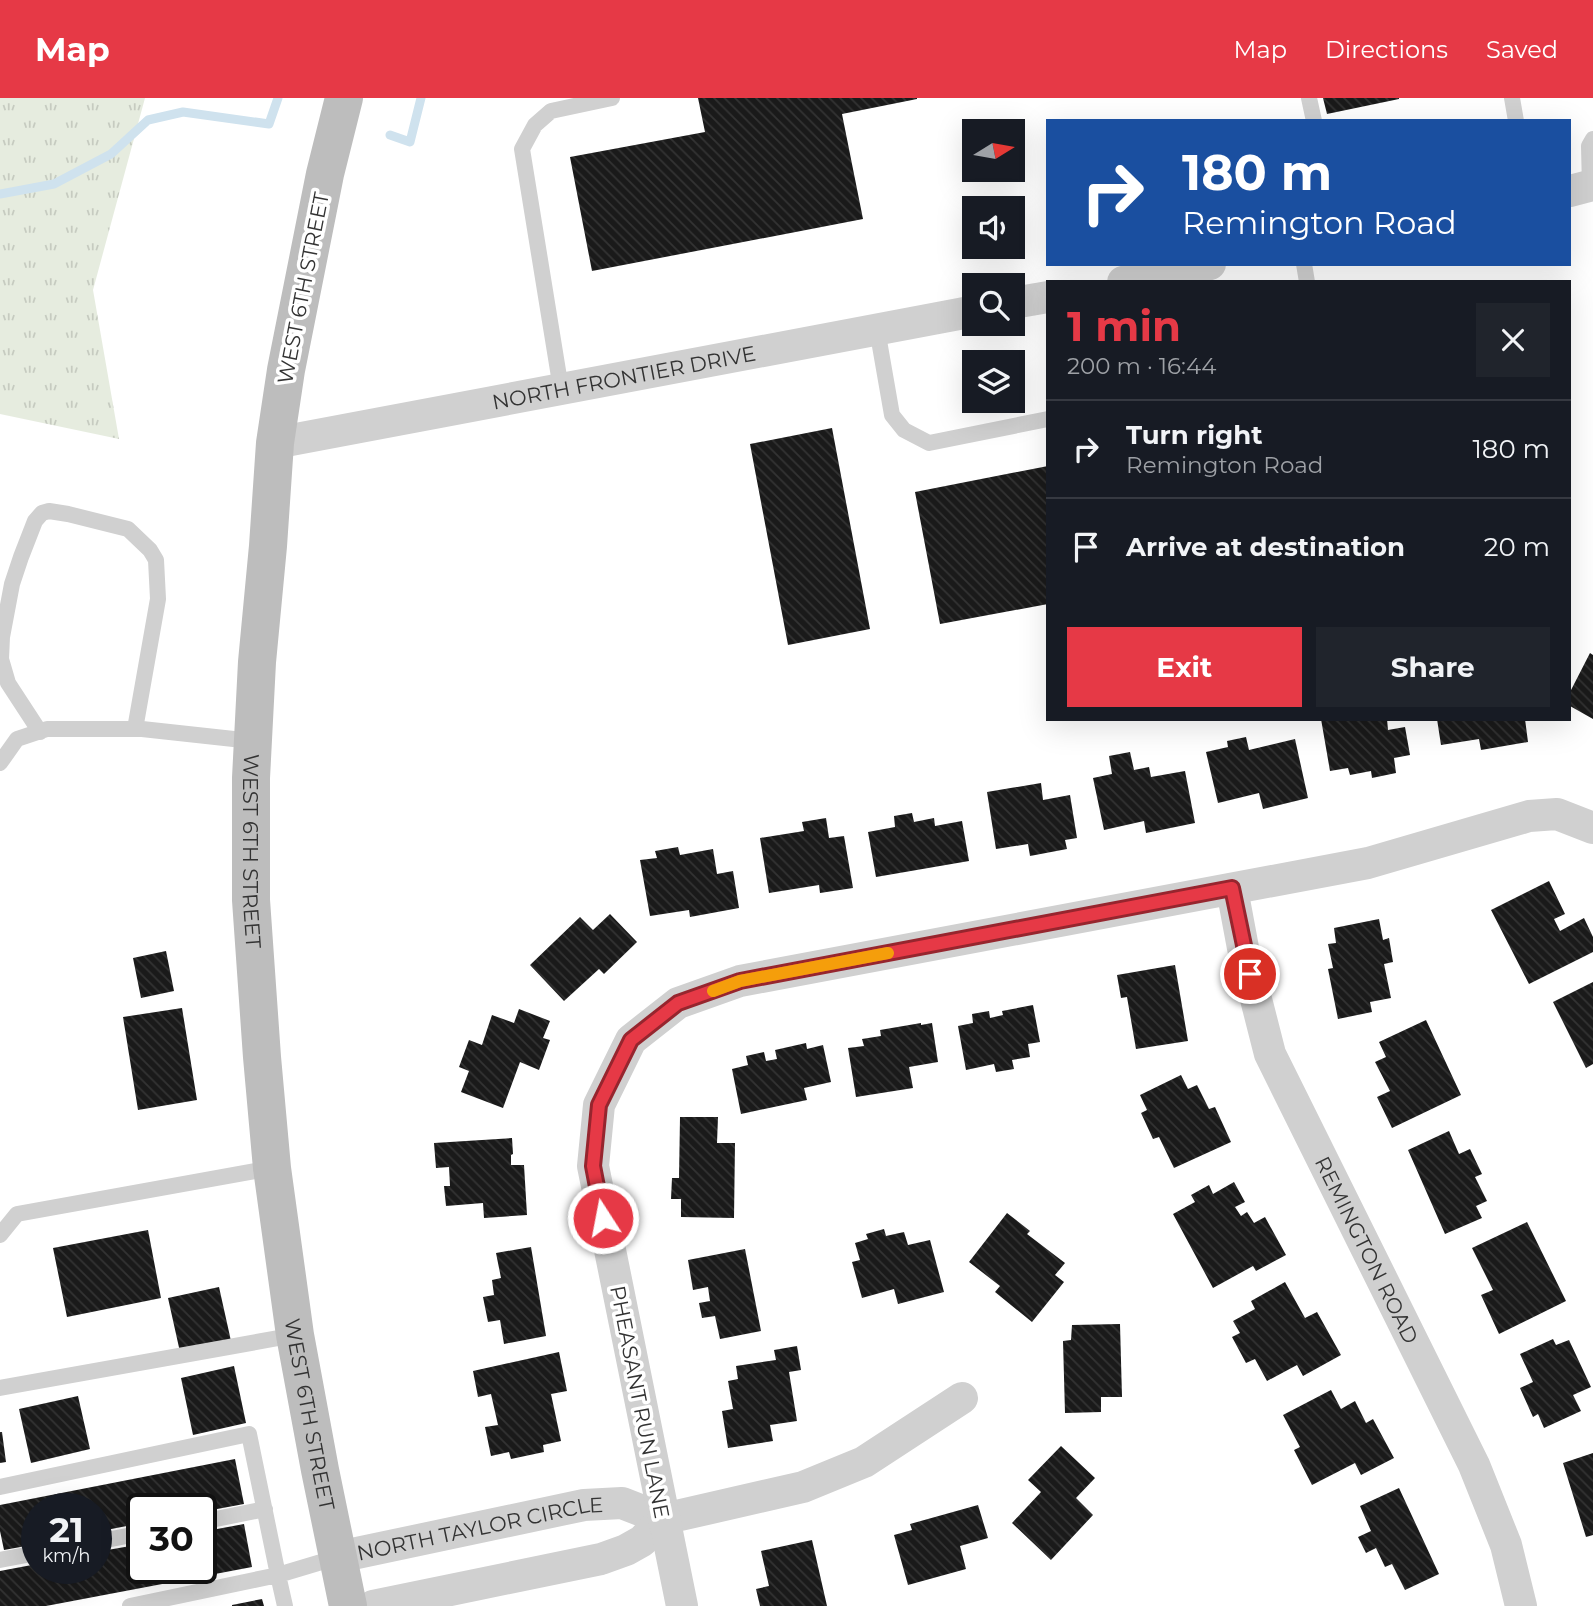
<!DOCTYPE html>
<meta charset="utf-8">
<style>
body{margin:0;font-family:Montserrat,sans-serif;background:#20242c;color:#f1f3f6;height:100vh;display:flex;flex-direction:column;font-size:26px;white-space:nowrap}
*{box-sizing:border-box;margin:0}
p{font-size:23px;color:#9ea1a6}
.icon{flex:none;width:38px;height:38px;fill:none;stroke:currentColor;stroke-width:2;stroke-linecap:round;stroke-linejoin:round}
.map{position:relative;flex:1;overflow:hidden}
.details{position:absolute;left:1046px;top:182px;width:525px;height:441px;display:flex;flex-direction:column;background:#171b24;border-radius:0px;box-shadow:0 7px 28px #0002}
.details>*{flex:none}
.top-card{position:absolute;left:1046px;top:21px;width:525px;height:147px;border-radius:0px;box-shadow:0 7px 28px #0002;background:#1a4fa0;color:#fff;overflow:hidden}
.needle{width:46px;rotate:79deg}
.fabs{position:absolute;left:962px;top:21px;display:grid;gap:14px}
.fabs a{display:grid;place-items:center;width:63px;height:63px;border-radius:0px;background:#171b24;box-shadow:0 7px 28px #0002;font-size:35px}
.speed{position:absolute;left:21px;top:1395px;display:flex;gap:14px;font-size:35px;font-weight:700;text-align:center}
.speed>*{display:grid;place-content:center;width:91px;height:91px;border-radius:50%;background:#171b24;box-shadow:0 7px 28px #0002;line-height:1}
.speed small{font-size:18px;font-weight:400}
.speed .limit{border:4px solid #111;border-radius:10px;background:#fff;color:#111}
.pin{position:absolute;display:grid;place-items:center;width:60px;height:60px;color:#fff;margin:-30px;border:4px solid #fff;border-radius:50%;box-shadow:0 2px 7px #0007}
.me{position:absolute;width:77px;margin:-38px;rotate:349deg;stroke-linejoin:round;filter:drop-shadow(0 0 5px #0008)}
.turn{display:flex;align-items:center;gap:24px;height:147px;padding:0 21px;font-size:32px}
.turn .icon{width:91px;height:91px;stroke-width:2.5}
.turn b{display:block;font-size:49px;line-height:60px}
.round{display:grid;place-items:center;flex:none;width:74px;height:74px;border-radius:0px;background:#20242c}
.headline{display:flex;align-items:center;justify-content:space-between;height:119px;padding:0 21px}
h1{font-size:42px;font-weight:700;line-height:52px;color:#e63946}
.action{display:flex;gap:14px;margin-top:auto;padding:14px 21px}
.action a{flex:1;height:80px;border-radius:0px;background:#e63946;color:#fff;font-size:28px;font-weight:700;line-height:80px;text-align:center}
.action a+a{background:#20242c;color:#f1f3f6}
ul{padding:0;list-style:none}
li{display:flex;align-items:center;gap:21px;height:98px;padding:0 21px;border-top:2px solid #363941}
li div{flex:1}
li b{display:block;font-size:26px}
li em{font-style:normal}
header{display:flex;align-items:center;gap:42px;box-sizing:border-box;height:98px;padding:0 35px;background:#e63946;color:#fff}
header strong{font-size:33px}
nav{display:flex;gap:38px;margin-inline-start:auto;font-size:24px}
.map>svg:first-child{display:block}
</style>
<header>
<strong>Map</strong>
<nav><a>Map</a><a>Directions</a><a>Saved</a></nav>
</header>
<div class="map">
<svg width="1593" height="1508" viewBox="0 0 1593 1508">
<defs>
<pattern id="grass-tufts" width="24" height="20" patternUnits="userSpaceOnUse" patternTransform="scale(1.75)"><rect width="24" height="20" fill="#e6ecdf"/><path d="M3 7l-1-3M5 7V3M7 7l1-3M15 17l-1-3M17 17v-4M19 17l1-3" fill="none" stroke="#c6cbc0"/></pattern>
<pattern id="building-back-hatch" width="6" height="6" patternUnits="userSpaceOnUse" patternTransform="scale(1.75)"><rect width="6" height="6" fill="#1a1a1a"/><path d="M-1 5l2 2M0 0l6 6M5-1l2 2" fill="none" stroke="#333"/></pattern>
</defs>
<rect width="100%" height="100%" fill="#fff"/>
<path fill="url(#grass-tufts)" d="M0,0H145L93,192L119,341L0,316Z"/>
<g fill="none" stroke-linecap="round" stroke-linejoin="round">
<path stroke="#cfe2ee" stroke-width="9" d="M390,37L410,44L421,0
M0,96L54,86L111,56L148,22L183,14L269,26L278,0"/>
</g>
<path fill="url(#building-back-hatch)" d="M698,0H917V1L842,16L863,121L592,173L570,59L705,34Z
M1323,0H1399V1L1327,16Z
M832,330L870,531L788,547L750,346Z
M1048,368V506L940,526L915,394Z
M1590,555L1593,557V621L1570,608V594Z
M1321,621H1387L1388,632L1405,629L1410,657L1394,660L1396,675L1372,680L1371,673L1350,677L1348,670L1330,673Z
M1437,621H1525L1528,644L1481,652L1479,641L1441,647Z
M1246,639L1249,652L1295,641L1308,700L1263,711L1259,695L1218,705L1206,654L1228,649L1227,643Z
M1130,654L1134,672L1149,669L1151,679L1185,673L1195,725L1146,735L1144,723L1104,732L1093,680L1112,676L1109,658Z
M1041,685L1043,702L1070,697L1077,740L1065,742L1067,751L1030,758L1028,746L996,751L987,694Z
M912,715L914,724L934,720L935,728L962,723L969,763L876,779L868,734L895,729L894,718Z
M826,720L829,740L844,738L853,790L820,795L819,787L769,795L760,740L804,733L802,724Z
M678,749L680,757L713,751L717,776L733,773L739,810L690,819L689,812L650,818L640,762L657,760L655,753Z
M1549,783L1565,816L1554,821L1560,833L1584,820L1593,839V854L1529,886L1491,812Z
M610,816L637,844L604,876L599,871L564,903L530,867L580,819L593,832Z
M1379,821L1383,842L1389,840L1393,864L1384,866L1391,900L1370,904L1372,914L1338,921L1328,871L1333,870L1328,846L1336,845L1334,830Z
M166,853L174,893L141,900L133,860Z
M1175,867L1188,943L1136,951L1127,899L1121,900L1117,877Z
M1593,884V966L1586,970L1553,904Z
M1033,907L1040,944L1028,946L1030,959L1012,962L1014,971L996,974L994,966L966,972L958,928L973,925L972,916L989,913L990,920L1003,917L1002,913Z
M182,910L197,1002L138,1012L123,919Z
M519,911L550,923L543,940L550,942L539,972L520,964L503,1010L461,994L469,973L459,969L469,942L482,947L492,917L514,925Z
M1426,922L1461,997L1392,1030L1377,999L1390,993L1375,964L1386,959L1379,944Z
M921,925V927L932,925L938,964L909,969L913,990L856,999L848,950L864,948L862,941L881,938L880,932Z
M806,945L807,951L823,947L831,984L804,990L807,1002L741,1016L732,971L748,967L746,958L764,954L766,963L777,961L775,952Z
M1181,977L1188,991L1197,987L1209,1011L1215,1009L1231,1044L1174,1070L1159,1039L1153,1041L1141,1015L1147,1012L1140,997Z
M680,1019H718L717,1045H735L734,1120L681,1119V1101H671L672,1080H679Z
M1449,1033L1459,1056L1470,1051L1482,1076L1475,1079L1487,1103L1476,1108L1482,1120L1445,1136L1408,1052Z
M512,1040L513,1056L511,1057V1067H524L527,1117L484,1120L483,1105L446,1108L444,1088H450L449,1069L436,1070L434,1045Z
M1234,1084L1245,1104L1235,1109L1241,1118L1247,1114L1254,1125L1265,1119L1286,1157L1256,1173L1253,1168L1213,1190L1173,1116L1195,1104L1191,1097L1209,1087L1213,1096Z
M1007,1115L1030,1133L1027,1136L1065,1165L1055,1177L1064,1184L1032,1224L995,1194L1000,1188L969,1164Z
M1527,1124L1566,1203L1499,1236L1481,1197L1493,1192L1472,1150Z
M884,1131L886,1138L904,1134L908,1147L930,1142L944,1194L898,1206L894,1191L862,1200L852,1164L860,1162L855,1145L868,1141L866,1136Z
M148,1132L161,1200L67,1219L53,1150Z
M531,1149L546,1238L504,1246L500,1222L488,1224L483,1199L494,1197L492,1182L501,1180L496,1155Z
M745,1151L761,1233L720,1241L715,1218L702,1220L699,1205L710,1203L708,1189L693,1192L688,1162Z
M1285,1184L1305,1220L1317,1214L1341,1257L1303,1278L1297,1267L1267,1283L1255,1261L1246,1265L1232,1239L1240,1235L1233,1223L1255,1211L1251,1203Z
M219,1189L231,1243L180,1254L168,1200Z
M1120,1226L1122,1299H1101V1314L1065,1315L1063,1243L1071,1242L1072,1227Z
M1553,1241L1556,1247L1569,1242L1591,1289L1573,1297L1581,1313L1544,1330L1538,1316L1533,1319L1520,1290L1533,1284L1520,1256Z
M797,1248L801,1272L789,1274L797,1323L770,1327L773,1343L728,1350L722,1313L733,1311L728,1283L738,1281L736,1268L776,1262L774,1252Z
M559,1254L567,1293L551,1296L561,1343L543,1347L544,1354L511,1361L509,1354L491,1358L485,1329L498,1327L491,1296L478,1299L473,1273Z
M234,1268L246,1325L193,1337L181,1280Z
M1331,1292L1341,1311L1355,1303L1366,1325L1373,1321L1394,1360L1361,1377L1355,1365L1312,1387L1294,1352L1300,1349L1283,1317Z
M78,1298L90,1351L31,1365L19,1311Z
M0,1334H2L6,1364L0,1365Z
M1061,1348L1095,1380L1076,1400L1093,1417L1051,1462L1012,1425L1041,1394L1028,1382Z
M1593,1355V1437L1586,1439L1563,1365Z
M235,1361L244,1406L201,1414V1410H142V1425L96,1434V1410H37V1446L4,1452L0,1433V1407Z
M1399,1390L1439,1476L1405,1492L1392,1466L1385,1469L1376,1450L1366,1455L1358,1439L1371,1433L1360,1408Z
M978,1407L988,1440L960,1448L966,1471L908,1487L894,1437L912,1432L910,1426Z
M244,1426L252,1469L46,1508H0V1473L37,1466V1470H96V1454L142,1446V1470H201V1434Z
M812,1442L827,1508H760L756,1491L769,1488L761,1453Z
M262,1501L264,1508H232V1507Z"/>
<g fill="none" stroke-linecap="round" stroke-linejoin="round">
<path stroke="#d0d0d0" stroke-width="16" d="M1309,0L1314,23
M1512,0L1516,23
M1590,88L1589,48L1593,41
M1304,166L1307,184
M877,231L892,317L904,332L929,345L1048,321
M561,291L522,51L535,27L551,13L612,0
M40,634L8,585L1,561L2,539L12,486L21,459L35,423L42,415L49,413L68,416L128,431L150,452L156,462L158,501L135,631
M0,665L17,641L47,631H142L252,643
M0,1137L17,1116L272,1070
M0,1290L295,1237
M0,1389L249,1336L278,1477L338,1459
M201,1424L265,1411
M96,1444L142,1435
M0,1462L37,1455
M130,1508L278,1477L285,1508"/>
<g stroke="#d0d0d0" stroke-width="32">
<path d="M1570,93L1593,87"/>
<path d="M1123,184L1210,166"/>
<path d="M1013,205L1048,199"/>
<path id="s1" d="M275,345L975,213"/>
<path id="s2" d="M1232,791L1243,850L1270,956L1474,1367L1506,1447L1521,1508"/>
<path id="s3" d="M338,1459L584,1407L622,1405L663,1421"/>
<path d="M373,1508L601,1461L626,1452L642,1443L663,1421L803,1389L864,1364L962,1300"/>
<path d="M682,1508L593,1068L599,1007L631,942L678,905L740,883L1368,765L1529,718L1557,716L1593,730"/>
</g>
<path stroke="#bdbdbd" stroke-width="38" id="s4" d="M344,0L325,76L286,272L275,345L268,448L257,564L251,680V802L262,959L272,1070L295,1237L320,1372L348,1508"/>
</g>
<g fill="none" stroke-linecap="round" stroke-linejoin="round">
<g stroke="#96252e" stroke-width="18">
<path id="route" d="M603,1120L593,1068L599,1007L631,942L678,905L740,883L1232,790L1250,876"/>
</g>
<use href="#route" stroke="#e63946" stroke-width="12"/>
<path stroke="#f59e0b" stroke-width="12" d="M713,893L740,883L888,855"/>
</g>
<g text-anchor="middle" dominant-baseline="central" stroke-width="7" stroke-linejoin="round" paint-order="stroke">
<g font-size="21" fill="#333" stroke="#fff">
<text transform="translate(303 190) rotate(-79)">WEST 6TH STREET</text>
<text stroke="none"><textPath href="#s1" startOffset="355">NORTH FRONTIER DRIVE</textPath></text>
<text stroke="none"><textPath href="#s4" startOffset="761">WEST 6TH STREET</textPath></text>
<text stroke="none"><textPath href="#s2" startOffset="388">REMINGTON ROAD</textPath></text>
<text transform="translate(640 1304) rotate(79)">PHEASANT RUN LANE</text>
<text stroke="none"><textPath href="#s4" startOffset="1328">WEST 6TH STREET</textPath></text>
<text stroke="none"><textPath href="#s3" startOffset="145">NORTH TAYLOR CIRCLE</textPath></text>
</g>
</g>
</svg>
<div class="fabs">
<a><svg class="needle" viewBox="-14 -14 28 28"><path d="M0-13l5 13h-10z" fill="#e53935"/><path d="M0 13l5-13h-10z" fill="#9ea1a6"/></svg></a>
<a><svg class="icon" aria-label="sound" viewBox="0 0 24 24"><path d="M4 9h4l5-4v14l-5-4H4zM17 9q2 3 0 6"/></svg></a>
<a><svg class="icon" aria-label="search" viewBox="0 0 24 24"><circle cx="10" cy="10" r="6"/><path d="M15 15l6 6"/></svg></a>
<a><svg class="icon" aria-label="layers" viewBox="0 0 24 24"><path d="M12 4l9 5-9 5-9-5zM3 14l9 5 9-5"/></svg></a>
</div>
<div class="speed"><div>21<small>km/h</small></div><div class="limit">30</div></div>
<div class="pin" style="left:1250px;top:876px;background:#d93025"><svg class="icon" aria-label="arrive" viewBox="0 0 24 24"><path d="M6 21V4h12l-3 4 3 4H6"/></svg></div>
<svg class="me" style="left:603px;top:1120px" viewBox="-20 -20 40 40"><circle r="17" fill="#e63946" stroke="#fff" stroke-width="3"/><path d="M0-11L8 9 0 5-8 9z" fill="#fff"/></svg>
<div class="top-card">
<div class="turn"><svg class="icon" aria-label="right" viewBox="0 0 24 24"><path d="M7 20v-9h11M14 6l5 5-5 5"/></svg><div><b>180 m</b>Remington Road</div></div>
</div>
<section class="details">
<div class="headline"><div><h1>1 min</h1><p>200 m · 16:44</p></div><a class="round"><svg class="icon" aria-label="close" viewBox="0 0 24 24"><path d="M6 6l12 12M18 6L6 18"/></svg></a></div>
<ul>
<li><svg class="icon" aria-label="right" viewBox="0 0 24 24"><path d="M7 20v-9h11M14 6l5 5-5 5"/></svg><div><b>Turn right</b><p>Remington Road</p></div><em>180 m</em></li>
<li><svg class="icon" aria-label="arrive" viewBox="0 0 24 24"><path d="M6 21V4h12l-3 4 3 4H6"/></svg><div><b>Arrive at destination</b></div><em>20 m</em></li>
</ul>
<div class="action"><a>Exit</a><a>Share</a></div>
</section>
</div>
